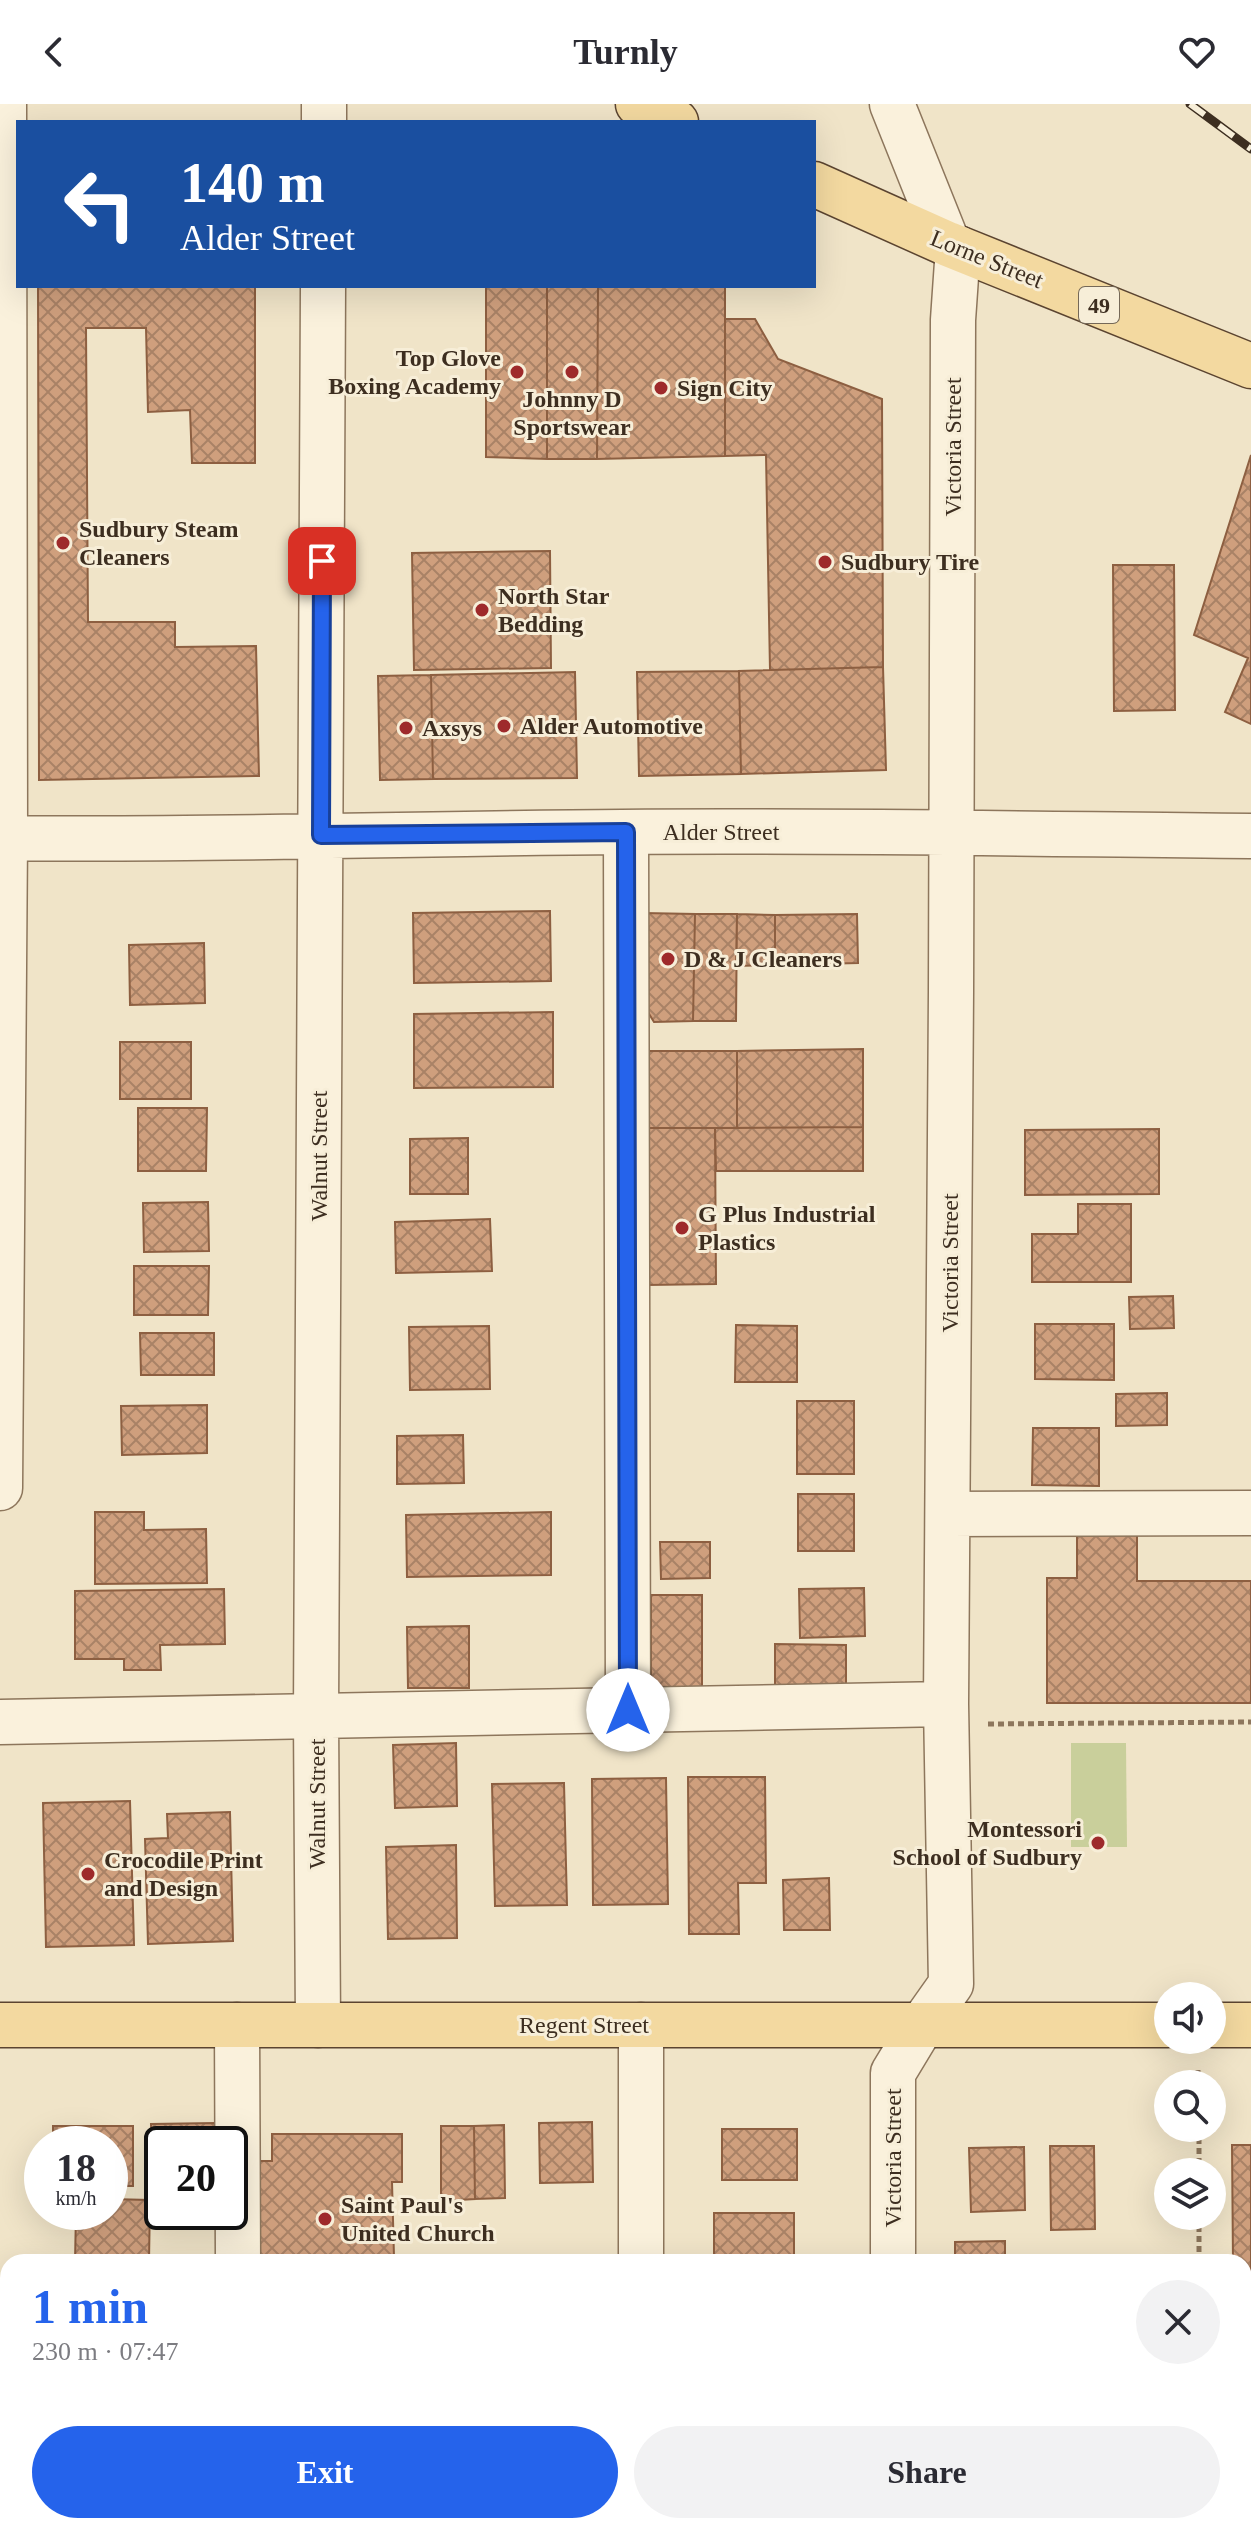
<!DOCTYPE html>
<meta charset="utf-8">
<style>
body{margin:0;font-family:Georgia,serif;background:#f2f2f3;color:#2b2b33;height:100vh;display:flex;flex-direction:column;font-size:30px;white-space:nowrap}
*{box-sizing:border-box;margin:0}
p{font-size:26px;color:#7c7c81}
.icon{flex:none;width:44px;height:44px;fill:none;stroke:currentColor;stroke-width:2;stroke-linecap:round;stroke-linejoin:round}
.map{position:relative;flex:1;overflow:hidden}
.panel{position:absolute;left:0px;top:2150px;width:1252px;height:280px;display:flex;flex-direction:column;background:#fff;border-radius:24px 24px 0 0;box-shadow:0 8px 32px #0002}
.panel>*{flex:none}
.banner{position:absolute;left:16px;top:16px;width:800px;height:168px;border-radius:0px;box-shadow:0 8px 32px #0002;background:#1a4fa0;color:#fff;overflow:hidden}
.fabs{position:absolute;left:1154px;top:1878px;display:grid;gap:16px}
.fabs a{display:grid;place-items:center;width:72px;height:72px;border-radius:50%;background:#fff;box-shadow:0 8px 32px #0002;font-size:40px}
.speed{position:absolute;left:24px;top:2022px;display:flex;gap:16px;font-size:40px;font-weight:700;text-align:center}
.speed>*{display:grid;place-content:center;width:104px;height:104px;border-radius:50%;background:#fff;box-shadow:0 8px 32px #0002;line-height:1}
.speed small{font-size:20px;font-weight:400}
.speed .limit{border:4px solid #111;border-radius:12px;background:#fff;color:#111}
.pin{position:absolute;display:grid;place-items:center;width:68px;height:68px;color:#fff;margin:-34px;border-radius:16px;box-shadow:0 4px 12px #0006}
.me{position:absolute;width:88px;margin:-44px;rotate:0deg;stroke-linejoin:round;filter:drop-shadow(0 0 6px #0008)}
.turn{display:flex;align-items:center;gap:28px;height:168px;padding:0 32px;font-size:36px}
.turn .icon{width:104px;height:104px;stroke-width:2.5}
.turn b{display:block;font-size:56px;line-height:68px}
.round{display:grid;place-items:center;flex:none;width:84px;height:84px;border-radius:42px;background:#f2f2f3}
.summary{display:flex;align-items:center;justify-content:space-between;height:136px;padding:0 32px}
h1{font-size:48px;font-weight:800;line-height:60px;color:#2563eb}
.primary-button{display:flex;gap:16px;margin-top:auto;padding:16px 32px}
.primary-button a{flex:1;height:92px;border-radius:48px;background:#2563eb;color:#fff;font-size:32px;font-weight:800;line-height:92px;text-align:center}
.primary-button a+a{background:#f2f2f3;color:#2b2b33}
header{display:flex;justify-content:space-between;align-items:center;height:104px;padding:0 32px;background:#fff;font-size:36px;font-weight:800}
.map>svg:first-child{display:block}
</style>
<header><svg class="icon" aria-label="back" viewBox="0 0 24 24"><path d="M15 5l-7 7 7 7"/></svg>Turnly<svg class="icon" aria-label="heart" viewBox="0 0 24 24"><path d="M12 20l-8-8c-3-5 5-10 8-4 3-6 11-1 8 4z"/></svg></header>
<div class="map">
<svg width="1251" height="2430" viewBox="0 0 1251 2430">
<defs>
<pattern id="building-cross-hatch" width="8" height="8" patternUnits="userSpaceOnUse" patternTransform="scale(2)"><rect width="8" height="8" fill="#cf9f7d"/><path d="M0 0l8 8M0 8l8-8" fill="none" stroke="#a98266"/></pattern>
</defs>
<rect width="100%" height="100%" fill="#f0e4c8"/>
<path fill="#c9cf9b" d="M1071,1639H1126L1127,1743H1071Z"/>
<path fill="url(#building-cross-hatch)" stroke="#8d5f41" stroke-width="2" d="M38,182H255V359H192L190,306L148,308L146,224H86L88,518H175V543L256,542L259,672L39,676Z
M486,182H547V355L486,353Z
M547,182H598L597,355H547Z
M598,182H725V352L597,355Z
M725,215H755L778,255L882,295L883,563L770,566L766,351L725,352Z
M1251,351V620L1225,608L1248,554L1194,531Z
M550,447L551,564L414,566L412,449Z
M1113,461H1174L1175,606L1114,607Z
M883,563L886,666L741,670L739,567Z
M739,567L741,670L639,672L637,568Z
M575,568L577,674L433,675L431,571Z
M431,571L433,675L380,676L378,572Z
M550,807L551,877L414,879L413,809Z
M643,809L695,810L693,917L654,918L643,900Z
M695,810H737L736,917H693Z
M737,810L775,811V861L736,862Z
M857,810L858,859L775,861V811Z
M204,839L205,899L130,901L129,841Z
M553,908V983L414,984V910Z
M120,938H191V995H120Z
M863,945V1023L737,1024V947Z
M646,947H737V1024H646Z
M138,1004H207L206,1067H138Z
M863,1023V1067H716L715,1024Z
M646,1024H715L716,1180L648,1181Z
M1159,1025V1090L1025,1091V1026Z
M468,1034V1090H410V1035Z
M208,1098L209,1147L144,1148L143,1099Z
M1078,1100H1131V1178H1032V1130H1078Z
M490,1115L492,1167L396,1169L395,1118Z
M134,1162H209L208,1211H134Z
M1173,1192L1174,1224L1130,1225L1129,1193Z
M1035,1220H1114V1276L1035,1275Z
M736,1221L797,1222V1278H735Z
M489,1222L490,1285L410,1286L409,1223Z
M140,1229H214V1271H141Z
M1167,1289V1321L1116,1322V1290Z
M797,1297H854V1370H797Z
M207,1301V1349L122,1351L121,1302Z
M1033,1324H1099V1382L1032,1381Z
M463,1331L464,1379L397,1380V1332Z
M798,1390H854V1447H798Z
M95,1408H144V1426L206,1425L207,1479L95,1480Z
M551,1408V1471L407,1473L406,1411Z
M1077,1429H1137V1477H1251V1599H1047V1474H1077Z
M660,1438H710V1474L661,1475Z
M864,1484L865,1532L800,1534L799,1485Z
M224,1485L225,1540L160,1541L161,1566H124V1555H75V1487Z
M651,1491H702V1586H651Z
M469,1522V1584H408L407,1523Z
M775,1540L846,1541V1589L775,1588Z
M456,1639L457,1702L395,1704L393,1641Z
M688,1673H765L766,1779H738L739,1830H689Z
M666,1674L668,1800L593,1801L592,1675Z
M564,1679L567,1801L495,1802L492,1680Z
M130,1697L134,1841L46,1843L43,1699Z
M230,1708L233,1837L148,1840L145,1735L168,1734L167,1710Z
M456,1741L457,1834L388,1835L386,1743Z
M829,1774L830,1826H784L783,1776Z
M592,2018L593,2078L540,2079L539,2019Z
M215,2019V2040H162V2083H153L151,2020Z
M504,2021L505,2094L475,2095L474,2022Z
M53,2022H133V2082H110V2040H53Z
M441,2022H474L475,2095L441,2097Z
M722,2025H797V2076H722Z
M272,2030H402V2078H392L394,2153H429V2158H257L256,2057H272Z
M1232,2041H1251V2187H1244V2158H1233Z
M1050,2042H1094L1095,2125L1051,2126Z
M1024,2043L1025,2106L971,2108L969,2044Z
M110,2095L150,2096L149,2158H75L76,2108H110Z
M714,2109H794V2158H714Z
M1005,2137V2158H955V2138Z
M279,2422H333V2430H279Z
M373,2422H425V2430H373Z
M438,2422H499V2430H438Z
M546,2422H602V2430H546Z
M982,2422H1049V2430H982Z
M1166,2422H1226V2430H1166Z"/>
<g fill="none" stroke-linecap="round" stroke-linejoin="round">
<g stroke="#8d765c" stroke-width="47">
<path id="minor" d="M892,0L948,140
M324,18V0
M626,728L628,1606
M0,734C207,737 415,729 622,728C832,726 1041,730 1251,732
M0,1384L5,734L4,0
M948,1410L1251,1409
M0,1618L946,1600
M237,1921L238,2158
M318,1921L316,1612L323,182
M641,2158V1921
M893,2158V1969L922,1921L951,1880L946,1600L951,888L953,216L958,144
M1244,2247H1251
M240,2422V2430
M894,2422V2430
M641,2430V2422"/>
</g>
<g stroke="#5b4430" stroke-width="47">
<path id="major" d="M638,0L676,18
M814,80L948,140L1251,262
M0,1921H1168
M1212,1921H1251"/>
</g>
<path stroke="#8d765c" stroke-width="5" stroke-dasharray="6 4" stroke-linecap="butt" d="M988,1620L1251,1618
M1198,1966V1980
M1199,2024V2068
M1199,2112V2158"/>
<use href="#minor" stroke="#faf1dc" stroke-width="44"/>
<use href="#major" stroke="#f3d9a0" stroke-width="44"/>
<g stroke="#3d2e20" stroke-width="9">
<path id="rail" d="M1190,0L1251,45"/>
</g>
<use href="#rail" stroke="#f7eed8" stroke-width="6" stroke-dasharray="18" stroke-linecap="butt"/>
</g>
<g fill="none" stroke-linecap="round" stroke-linejoin="round">
<g stroke="#184099" stroke-width="20">
<path id="route" d="M322,457L321,731L626,728L628,1606"/>
</g>
<use href="#route" stroke="#2563eb" stroke-width="14"/>
</g>
<g fill="#9e2a2b" stroke="#f7eed8" stroke-width="3">
<circle cx="517" cy="268" r="8"/>
<circle cx="572" cy="268" r="8"/>
<circle cx="661" cy="284" r="8"/>
<circle cx="63" cy="439" r="8"/>
<circle cx="825" cy="458" r="8"/>
<circle cx="482" cy="506" r="8"/>
<circle cx="504" cy="622" r="8"/>
<circle cx="406" cy="624" r="8"/>
<circle cx="668" cy="855" r="8"/>
<circle cx="682" cy="1124" r="8"/>
<circle cx="1098" cy="1739" r="8"/>
<circle cx="88" cy="1770" r="8"/>
<circle cx="325" cy="2115" r="8"/>
</g>
<g text-anchor="middle" dominant-baseline="central" stroke-width="6" stroke-linejoin="round" paint-order="stroke">
<rect fill="#f7eed8" stroke="#756857" stroke-width="2" x="1079" y="183" width="40" height="36" rx="6"/>
<g font-size="22" font-weight="bold" fill="#3d2e20">
<text x="1099" y="201">49</text>
</g>
<g font-size="24" fill="#3d2e20" stroke="#f7eed8">
<text transform="translate(987 155) rotate(22)">Lorne Street</text>
<text transform="translate(953 343) rotate(-90)">Victoria Street</text>
<text x="721" y="728">Alder Street</text>
<text transform="translate(319 1052) rotate(-90)">Walnut Street</text>
<text transform="translate(950 1159) rotate(-90)">Victoria Street</text>
<text transform="translate(317 1700) rotate(-90)">Walnut Street</text>
<text x="584" y="1921">Regent Street</text>
<text transform="translate(893 2054) rotate(-90)">Victoria Street</text>
</g>
<g font-size="24" font-weight="bold" fill="#3d2e20" stroke="#f7eed8" text-anchor="start">
<text x="501" y="254" text-anchor="end">Top Glove<tspan x="501" dy="28">Boxing Academy</tspan></text>
<text x="677" y="284">Sign City</text>
<text x="572" y="295" text-anchor="middle">Johnny D<tspan x="572" dy="28">Sportswear</tspan></text>
<text x="79" y="425">Sudbury Steam<tspan x="79" dy="28">Cleaners</tspan></text>
<text x="841" y="458">Sudbury Tire</text>
<text x="498" y="492">North Star<tspan x="498" dy="28">Bedding</tspan></text>
<text x="520" y="622">Alder Automotive</text>
<text x="422" y="624">Axsys</text>
<text x="684" y="855">D &amp; J Cleaners</text>
<text x="698" y="1110">G Plus Industrial<tspan x="698" dy="28">Plastics</tspan></text>
<text x="1082" y="1725" text-anchor="end">Montessori<tspan x="1082" dy="28">School of Sudbury</tspan></text>
<text x="104" y="1756">Crocodile Print<tspan x="104" dy="28">and Design</tspan></text>
<text x="341" y="2101">Saint Paul's<tspan x="341" dy="28">United Church</tspan></text>
</g>
</g>
</svg>
<div class="fabs">
<a><svg class="icon" aria-label="sound" viewBox="0 0 24 24"><path d="M4 9h4l5-4v14l-5-4H4zM17 9q2 3 0 6"/></svg></a>
<a><svg class="icon" aria-label="search" viewBox="0 0 24 24"><circle cx="10" cy="10" r="6"/><path d="M15 15l6 6"/></svg></a>
<a><svg class="icon" aria-label="layers" viewBox="0 0 24 24"><path d="M12 4l9 5-9 5-9-5zM3 14l9 5 9-5"/></svg></a>
</div>
<div class="speed"><div>18<small>km/h</small></div><div class="limit">20</div></div>
<div class="pin" style="left:322px;top:457px;background:#d93025"><svg class="icon" aria-label="arrive" viewBox="0 0 24 24"><path d="M6 21V4h12l-3 4 3 4H6"/></svg></div>
<svg class="me" style="left:628px;top:1606px" viewBox="-20 -20 40 40"><circle r="19" fill="#fff"/><path d="M0-13L10 11 0 6-10 11z" fill="#2563eb"/></svg>
<div class="banner">
<div class="turn"><svg class="icon" aria-label="left" viewBox="0 0 24 24"><path d="M17 20v-9H6M10 6l-5 5 5 5"/></svg><div><b>140 m</b>Alder Street</div></div>
</div>
<section class="panel">
<div class="summary"><div><h1>1 min</h1><p>230 m · 07:47</p></div><a class="round"><svg class="icon" aria-label="close" viewBox="0 0 24 24"><path d="M6 6l12 12M18 6L6 18"/></svg></a></div>
<div class="primary-button"><a>Exit</a><a>Share</a></div>
</section>
</div>
